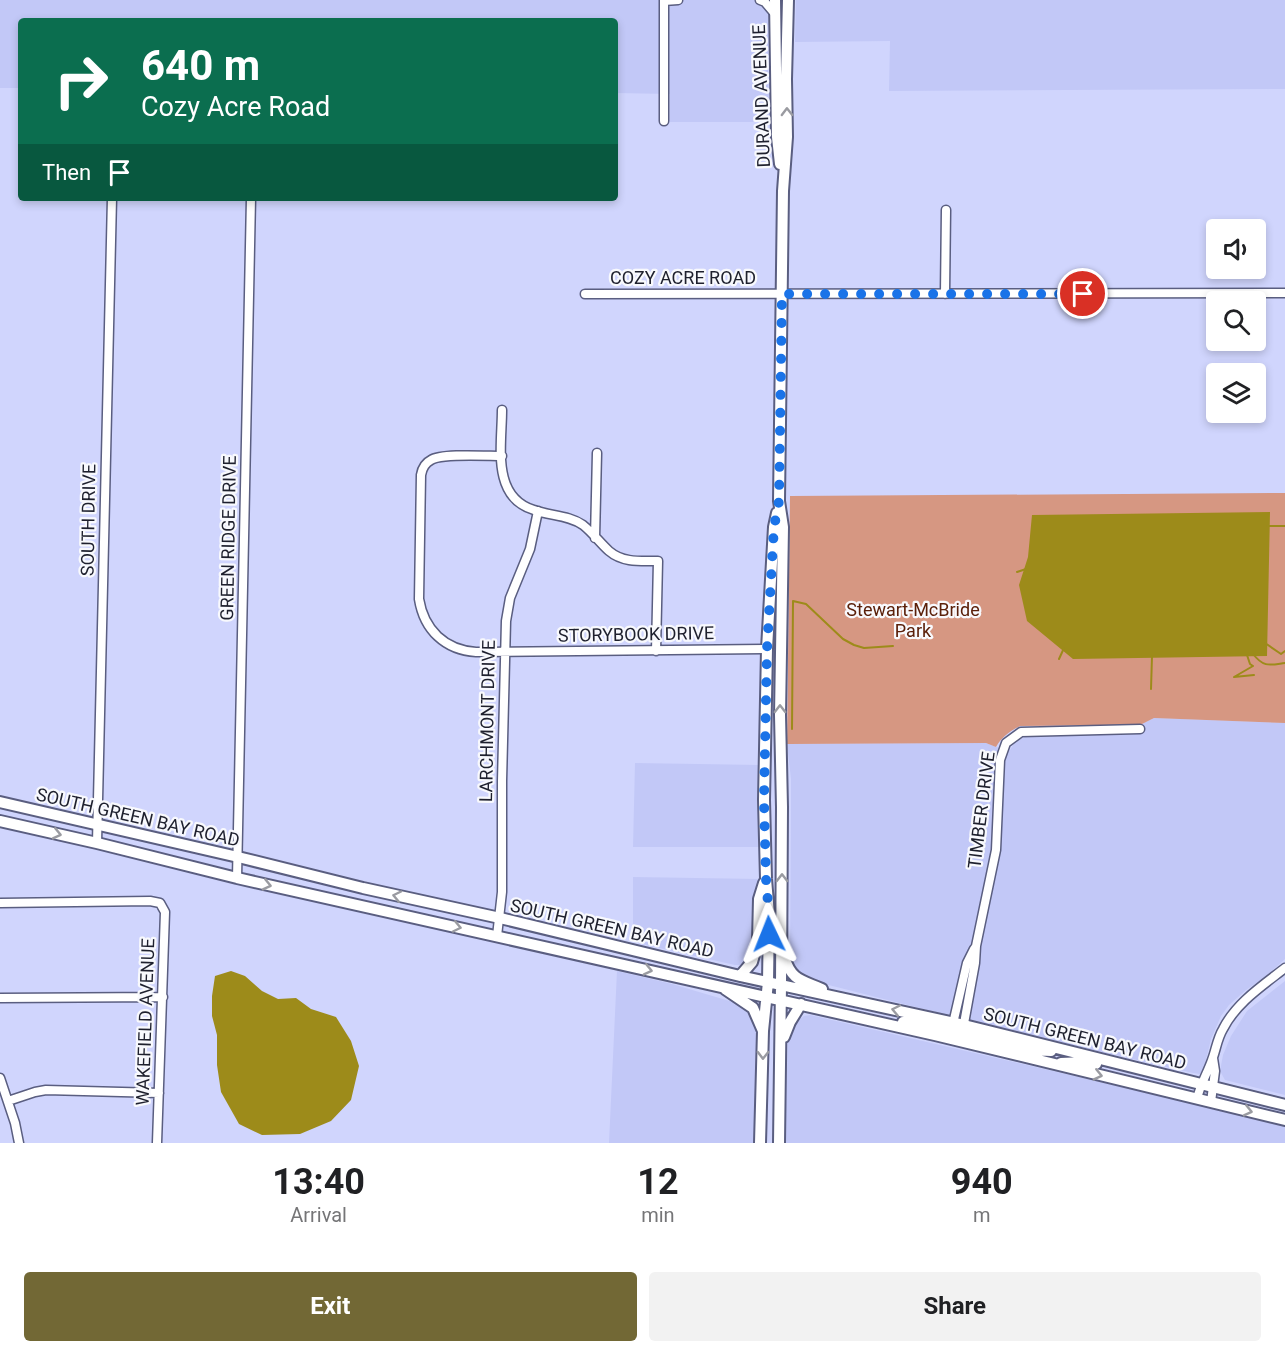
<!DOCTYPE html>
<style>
body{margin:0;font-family:Roboto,sans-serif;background:#f2f2f2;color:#202124;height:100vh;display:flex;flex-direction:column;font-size:22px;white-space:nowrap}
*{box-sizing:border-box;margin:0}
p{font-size:20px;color:#757577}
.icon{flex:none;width:33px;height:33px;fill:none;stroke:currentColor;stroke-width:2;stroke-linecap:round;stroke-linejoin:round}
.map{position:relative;height:1143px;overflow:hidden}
.drawer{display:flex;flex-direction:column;background:#fff;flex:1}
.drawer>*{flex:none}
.guide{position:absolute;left:18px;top:18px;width:600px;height:183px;border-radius:6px;box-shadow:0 3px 9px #0003;background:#0b6e4f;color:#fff;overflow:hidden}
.fabs{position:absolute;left:1206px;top:219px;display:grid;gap:12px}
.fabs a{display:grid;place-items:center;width:60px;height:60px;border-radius:6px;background:#fff;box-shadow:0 3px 9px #0003;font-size:30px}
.pin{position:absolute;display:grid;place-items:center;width:51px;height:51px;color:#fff;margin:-26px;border:3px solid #fff;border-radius:50%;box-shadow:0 2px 6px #0007}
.me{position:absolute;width:66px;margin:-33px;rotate:358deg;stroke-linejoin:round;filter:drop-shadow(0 0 4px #0008)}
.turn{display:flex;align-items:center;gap:21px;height:126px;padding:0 24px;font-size:27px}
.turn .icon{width:78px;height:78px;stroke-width:2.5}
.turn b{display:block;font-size:42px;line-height:51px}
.then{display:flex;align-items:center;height:57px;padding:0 24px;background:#0003;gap:12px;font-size:22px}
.eta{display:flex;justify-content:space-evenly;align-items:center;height:102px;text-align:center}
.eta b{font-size:36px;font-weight:700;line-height:42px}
.button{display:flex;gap:12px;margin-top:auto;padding:12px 24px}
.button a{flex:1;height:69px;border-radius:6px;background:#726835;color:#fff;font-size:24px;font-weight:700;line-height:69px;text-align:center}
.button a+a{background:#f2f2f2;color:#202124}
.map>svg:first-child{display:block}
</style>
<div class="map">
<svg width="1285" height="1143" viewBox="0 0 1285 1143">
<rect width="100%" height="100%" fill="#d0d5fd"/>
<path fill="#c2c8f7" d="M0,0H769L768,79L770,122H670V94L615,93V21H21V88H0Z
M796,0H1285V89L889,91L890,41L795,42Z
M1154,718L1285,723V959L1265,977L1246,990L1229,1005L1221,1016L1211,1039L1204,1068L1200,1074L1193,1073L990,1026L809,980L795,974L790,964L791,807V779L787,744L986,743L996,747L1010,750L1015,742L1027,736L1140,734V725Z
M635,763L760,765L759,847H633Z
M633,877L759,879L756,889V941L747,962L742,965H735L633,942Z
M617,971L672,984L743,1005L752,1012L757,1025V1074L754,1143H609Z
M1285,981V1095L1225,1080L1220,1071L1223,1055L1231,1036L1247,1011Z
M810,1015L1221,1110L1285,1127V1143H785L788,1035L797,1021L804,1016Z"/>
<path fill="#d69782" d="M1285,493V723L1154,718L1140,725L1020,726C1009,732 1002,737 996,747L986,743L787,744L790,496Z"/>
<path fill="#9d8b1a" d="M1270,512L1267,656L1073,659L1027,621L1019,585L1028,557L1032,515Z
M231,971L245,976L262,991L278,999L296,998L311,1009L336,1017L351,1041L359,1066L351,1100L331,1121L300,1134L262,1135L239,1124L221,1092L217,1065V1035L212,1016V996L215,976Z"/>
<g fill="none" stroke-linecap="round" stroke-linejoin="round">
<path stroke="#9d8b1a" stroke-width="2" d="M1267,526H1285
M1017,572L1026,569
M1265,643L1281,654L1285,651
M1253,654C1264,668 1270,665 1285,663
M1247,655L1250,664L1253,666L1234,677L1254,675
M1059,659L1064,648
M1151,689L1152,656
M792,729L793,601L806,604L843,639L854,645L864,648L893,646"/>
<g stroke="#5a5e80" stroke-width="11">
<path id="minor" d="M760,0L765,2L775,14
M664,1L678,0
M664,121V0
M585,294L1285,293
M945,294L946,210
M502,410C502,445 491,497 534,510C550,516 569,515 583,525C593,533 600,543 609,551C623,563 641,561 658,561L656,651
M502,456C487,456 441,453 431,460C425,463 422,469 421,475L419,599C424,630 445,650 476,652L767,649
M595,538L597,453
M97,843L112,198
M237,878L251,198
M0,903L150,901L160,903L165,912L157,1143
M497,936L502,892V781L506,621L510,598L530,549L538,511
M0,998L163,997
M952,1028L967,963L974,949
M963,1029L975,963L976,946L996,850L1000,760L1006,743L1021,732L1140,729
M0,1078L15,1123L19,1143
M1197,1099C1200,1085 1207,1074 1212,1060C1216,1050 1217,1039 1223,1029C1236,1003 1262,986 1285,968
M8,1101L35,1092L46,1090L159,1093
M1211,1102L1215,1071L1213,1058"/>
</g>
<g stroke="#5a5e80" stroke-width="14">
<path id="major" d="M775,0L777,137L780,164
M0,802L238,857L363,888L500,918L740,976L964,1025L1285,1105
M0,821L97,843L237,878L935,1035L1285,1120
M784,957C792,981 801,980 822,989
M740,976L752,962L758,941L759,899L764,883
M725,989L753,1008L763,1031
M903,1022L921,1023L952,1031L961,1026
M784,1037L790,1022L801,1004
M950,1038L962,1033L1031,1050L1051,1051
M1061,1063L1085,1062L1096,1064
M760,1143L763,1031L768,982L769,915L766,879L764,800L767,649L774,527L777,513
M779,1143L781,985L782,807L780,715L783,527L779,501L783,191L787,137L786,79L788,0"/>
</g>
<use href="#minor" stroke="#fff" stroke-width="8"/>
<use href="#major" stroke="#fff" stroke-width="10"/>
</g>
<defs><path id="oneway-chevron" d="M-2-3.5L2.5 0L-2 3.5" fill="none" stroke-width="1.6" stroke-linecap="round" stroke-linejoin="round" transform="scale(1.5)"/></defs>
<g stroke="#9a9ba1">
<use href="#oneway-chevron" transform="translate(787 112) rotate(-91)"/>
<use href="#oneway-chevron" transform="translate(780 709) rotate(-90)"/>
<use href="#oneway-chevron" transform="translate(57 834) rotate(13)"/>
<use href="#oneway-chevron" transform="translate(782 878) rotate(-90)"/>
<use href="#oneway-chevron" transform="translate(267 885) rotate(13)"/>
<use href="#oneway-chevron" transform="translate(397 896) rotate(-168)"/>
<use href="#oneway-chevron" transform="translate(457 927) rotate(12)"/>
<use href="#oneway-chevron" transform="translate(648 970) rotate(13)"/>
<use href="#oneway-chevron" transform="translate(896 1010) rotate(-168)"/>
<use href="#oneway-chevron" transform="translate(763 1055) rotate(91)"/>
<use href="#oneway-chevron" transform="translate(1098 1075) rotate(13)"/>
<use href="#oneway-chevron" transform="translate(1248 1111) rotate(13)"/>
</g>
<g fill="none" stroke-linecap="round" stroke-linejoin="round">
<path stroke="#1a73e8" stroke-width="10" stroke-dasharray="0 18" d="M769,934V915L766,879L764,800L767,649L774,527L779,501L782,294H1083"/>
</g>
<g text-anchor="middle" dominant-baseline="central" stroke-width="4.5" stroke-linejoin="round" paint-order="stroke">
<g font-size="18" fill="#1e202e" stroke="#f8f9fd">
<text transform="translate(761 96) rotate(-92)">DURAND AVENUE</text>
<text x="683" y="277">COZY ACRE ROAD</text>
<text transform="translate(88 520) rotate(-89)">SOUTH DRIVE</text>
<text transform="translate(228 538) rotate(-89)">GREEN RIDGE DRIVE</text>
<text transform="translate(636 634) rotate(-1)">STORYBOOK DRIVE</text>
<text transform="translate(487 721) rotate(-89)">LARCHMONT DRIVE</text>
<text transform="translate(981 810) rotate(-83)">TIMBER DRIVE</text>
<text transform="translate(138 817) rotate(13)">SOUTH GREEN BAY ROAD</text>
<text transform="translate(612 928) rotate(13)">SOUTH GREEN BAY ROAD</text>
<text transform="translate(145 1022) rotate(-88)">WAKEFIELD AVENUE</text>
<text transform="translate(1085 1038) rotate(14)">SOUTH GREEN BAY ROAD</text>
</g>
<g font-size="18" fill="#5b200a" stroke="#f8f9fd">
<text x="913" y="609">Stewart-McBride<tspan x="913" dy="21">Park</tspan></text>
</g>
</g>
</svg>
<div class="fabs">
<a><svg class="icon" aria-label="sound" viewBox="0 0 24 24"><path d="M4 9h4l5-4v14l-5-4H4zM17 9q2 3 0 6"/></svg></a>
<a><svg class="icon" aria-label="search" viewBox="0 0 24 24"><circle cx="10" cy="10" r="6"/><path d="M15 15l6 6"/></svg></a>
<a><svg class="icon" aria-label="layers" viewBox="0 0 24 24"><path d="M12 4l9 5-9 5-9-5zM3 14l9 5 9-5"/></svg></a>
</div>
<div class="pin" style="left:1083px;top:294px;background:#d93025"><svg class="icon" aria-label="arrive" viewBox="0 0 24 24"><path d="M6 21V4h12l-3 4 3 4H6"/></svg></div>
<svg class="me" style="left:769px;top:934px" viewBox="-20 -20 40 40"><path d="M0-17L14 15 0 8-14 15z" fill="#1a73e8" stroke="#fff" stroke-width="4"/></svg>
<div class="guide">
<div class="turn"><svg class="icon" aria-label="right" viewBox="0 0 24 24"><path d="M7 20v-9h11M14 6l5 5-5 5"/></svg><div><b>640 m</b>Cozy Acre Road</div></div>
<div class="then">Then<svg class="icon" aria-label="arrive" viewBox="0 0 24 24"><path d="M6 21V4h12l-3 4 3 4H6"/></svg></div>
</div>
</div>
<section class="drawer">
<div class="eta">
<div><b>13:40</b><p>Arrival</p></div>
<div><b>12</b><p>min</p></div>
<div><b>940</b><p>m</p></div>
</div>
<div class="button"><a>Exit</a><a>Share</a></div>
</section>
